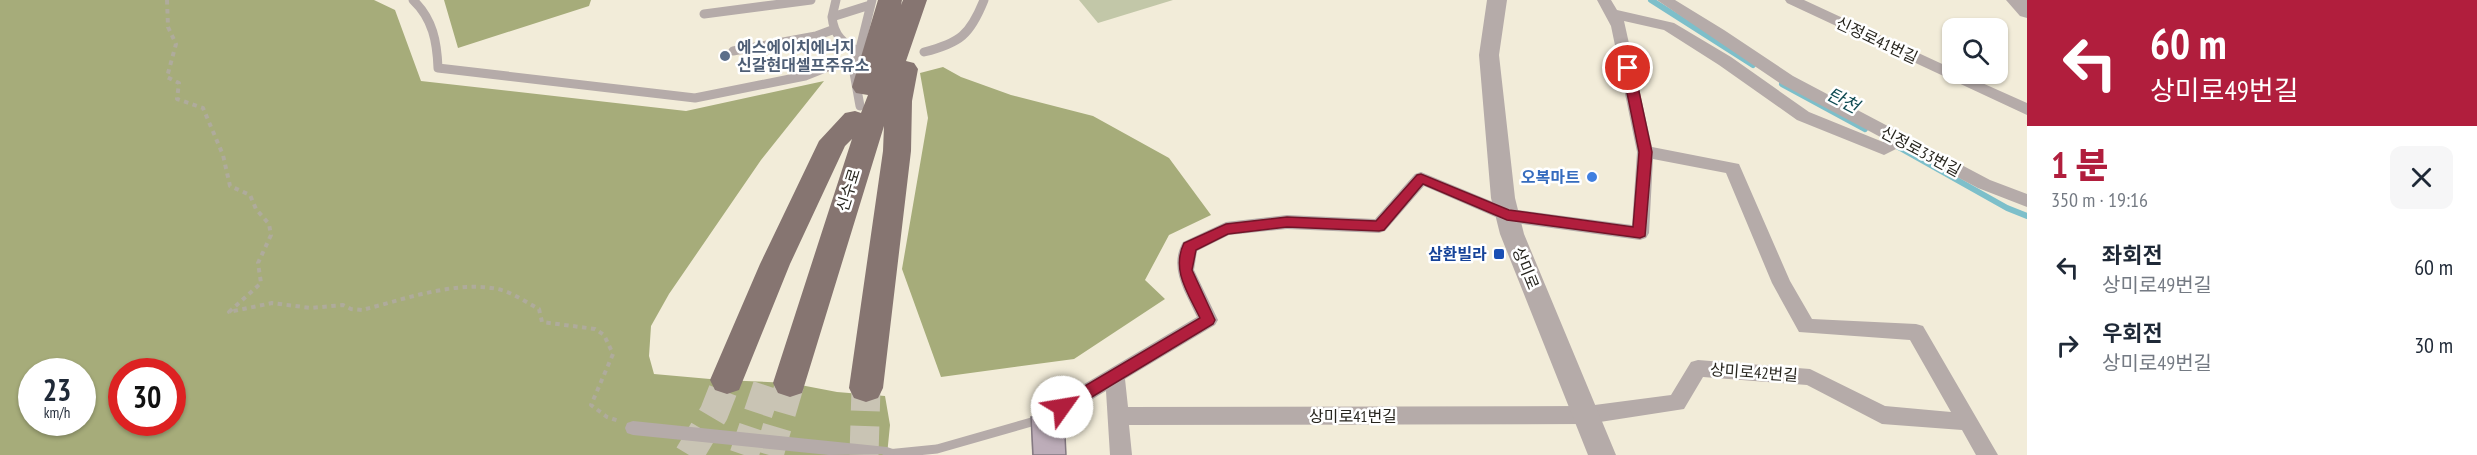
<!DOCTYPE html>
<html lang="ko">
<meta charset="utf-8">
<style>
body{margin:0;font-family:"PT Sans Narrow","Noto Sans KR",sans-serif;background:#f6f6f7;color:#1f2937;height:100vh;display:flex;flex-direction:column;font-size:22px;white-space:nowrap}
*{box-sizing:border-box;margin:0}
p{font-size:20px;color:#747a83}
.icon{flex:none;width:33px;height:33px;fill:none;stroke:currentColor;stroke-width:2;stroke-linecap:round;stroke-linejoin:round}
.map{position:relative;flex:1;overflow:hidden}
.details{display:flex;flex-direction:column;background:#fff;width:450px}
.details>*{flex:none}
.banner{background:#b11e3d;color:#fff;overflow:hidden}
.fabs{position:absolute;left:1942px;top:18px;display:grid;gap:12px}
.fabs a{display:grid;place-items:center;width:66px;height:66px;border-radius:12px;background:#fff;box-shadow:0 2px 4px #0004;font-size:30px}
.speed{position:absolute;left:18px;top:358px;display:flex;gap:12px;font-size:30px;font-weight:700;text-align:center}
.speed>*{display:grid;place-content:center;width:78px;height:78px;border-radius:50%;background:#fff;box-shadow:0 2px 4px #0004;line-height:1}
.speed small{font-size:15px;font-weight:400}
.speed .limit{border:9px solid #d22;background:#fff;color:#111}
.pin{position:absolute;display:grid;place-items:center;width:51px;height:51px;color:#fff;margin:-26px;border:3px solid #fff;border-radius:50%;box-shadow:0 2px 6px #0007}
.me{position:absolute;width:66px;margin:-33px;rotate:58deg;stroke-linejoin:round;filter:drop-shadow(0 0 4px #0008)}
.turn{display:flex;align-items:center;gap:21px;height:126px;padding:0 24px;font-size:27px}
.turn .icon{width:78px;height:78px;stroke-width:2.5}
.turn b{display:block;font-size:42px;line-height:51px}
.round{display:grid;place-items:center;flex:none;width:63px;height:63px;border-radius:12px;background:#f6f6f7}
.summary{display:flex;align-items:center;justify-content:space-between;height:102px;padding:0 24px}
h1{font-size:36px;font-weight:800;line-height:45px;color:#b11e3d}
ul{padding:0;list-style:none}
li{display:flex;align-items:center;gap:18px;height:78px;padding:0 24px}
li div{flex:1}
li b{display:block;font-size:22px}
li em{font-style:normal}
main{display:flex;flex:1;min-height:0}
.map>svg:first-child{display:block}
</style>
<main>
<div class="map">
<svg width="2027" height="455" viewBox="0 0 2027 455">
<rect width="100%" height="100%" fill="#f2ecd9"/>
<path fill="#c2c7a8" d="M1079,0H1173L1098,23Z"/>
<path fill="#a6ac7a" fill-rule="evenodd" d="M0,0H374L395,10L421,81L686,111L824,81L761,160L669,294L651,326L649,356L654,374L721,380L790,383L837,392L885,396L890,425L887,455H0ZM32,372H82V423H32ZM122,372H172V423H122Z
M444,0H591L589,6L458,48Z
M943,67L961,77L1011,95L1093,116L1169,158L1211,215L1169,235L1145,280L1165,299L1074,359L941,377L902,269L928,118L920,73Z"/>
<g fill="none" stroke-linecap="round" stroke-linejoin="round">
<path stroke="#7dbfca" stroke-width="6" d="M1651,0L1753,65
M1782,84L1865,129
M1893,144L2007,208L2027,216"/>
<path stroke="#c9c4b4" stroke-width="29" stroke-dasharray="29 15" stroke-linecap="butt" d="M689,455L714,413L727,380
M744,455L769,381
M769,455L790,383
M864,455L866,388"/>
<path stroke="#afab9c" stroke-width="4" stroke-dasharray="4.5 4.5" stroke-linecap="butt" d="M167,0L168,27L176,44L167,77L179,83L177,99L203,108L223,155L230,186L250,195L256,209L269,224L271,235L258,263L261,283L229,312L272,303L311,308L343,305L351,309L362,310C402,300 450,282 492,288C509,290 524,301 539,309L542,322L595,329L604,335L613,354L591,405L607,417L619,421"/>
<path stroke="#b5aba9" stroke-width="9" d="M413,0C433,19 437,42 438,68L695,98L805,76L830,66
M704,14L811,0
M832,17L836,0
M733,51L816,36L832,30
M859,52C843,43 834,36 832,17L870,5
M924,52C960,43 970,35 984,0
M860,106L854,73L872,0
M887,454L937,449L1042,419"/>
<path fill="#b5aba9" fill-rule="evenodd" d="M633,421L887,447L893,449L895,454L829,455L633,435L627,433L625,428L627,423Z"/>
<path fill="#b5aba9" fill-rule="evenodd" d="M1597,0H1611L1617,10L1674,23L1731,57L1809,112L1883,142L1886,140L1781,84L1657,0H1675L1724,30L1793,76L1990,180L2027,194V207L1978,188L1900,147L1884,155L1797,120L1719,65L1664,30L1624,21L1652,147L1739,164L1790,281L1812,319L1916,324L1923,326L1998,455H1976L1962,430L1882,424L1807,385L1703,377L1684,409L1587,424L1129,425L1132,455H1110L1106,391L1051,424L1044,427L1037,424L1034,418L1037,412L1197,317C1186,293 1168,268 1183,242L1226,222L1287,215L1375,219L1415,174L1421,172L1510,209L1632,225L1637,152L1611,26ZM1653,159L1726,173L1772,283L1799,332L1910,340L1951,412L1885,406L1810,369L1698,360L1691,362L1671,395L1587,406L1128,407L1125,379L1215,325L1218,320L1194,270L1197,251L1229,235L1287,229L1379,233L1385,231L1424,186L1507,222L1640,240L1646,238L1649,233Z
M1785,0H1804L1953,69V74H1962L2027,103V115L1787,3Z"/>
<path fill="#b5aba9" fill-rule="evenodd" d="M1487,0H1507L1499,55L1515,198L1524,234L1616,455H1588L1500,234L1491,198L1479,55Z
M2006,0H2027V18L2020,16Z"/>
<path fill="#867571" fill-rule="evenodd" d="M878,0H902L901,5L903,0H927L906,61L914,63L918,69L912,101L911,151L883,388L878,398L866,402L854,398L849,388L883,151L884,126L802,393L790,397L778,393L773,383L852,139L845,146L790,264L739,390L727,394L715,390L710,380L760,264L819,141L845,113L855,111L861,113L868,95L856,93L852,87Z"/>
</g>
<path fill="#a3959f" d="M1031,417L1066,455H1032Z"/>
<path fill="#bdadb9" stroke="#847982" stroke-width="1.5" d="M1064,416L1066,455H1033L1031,417Z"/>
<path fill="#b11e3d" stroke="#731428" stroke-width="1.5" d="M1628,64L1634,68L1652,152L1645,236L1640,238L1507,220L1423,184L1384,230L1379,231L1287,227L1228,234L1196,250L1192,270L1215,320L1213,324L1067,412L1062,414L1056,412L1054,407L1056,403L1200,318C1188,293 1171,270 1184,243L1226,224L1287,217L1376,221L1417,175L1421,174L1509,210L1633,227L1639,152L1622,68Z"/>
<circle fill="#5c6f8a" stroke="#fff" stroke-width="2" cx="725" cy="56" r="6"/>
<circle fill="#3f7fe0" stroke="#fff" stroke-width="2" cx="1592" cy="177" r="6"/>
<rect fill="#1a4fb4" stroke="#fff" stroke-width="2" x="1493" y="248" width="12" height="12" rx="3"/>
<g text-anchor="middle" dominant-baseline="central" stroke-width="5" stroke-linejoin="round" paint-order="stroke">
<g font-size="16" fill="#27251e" stroke="#fff">
<text transform="translate(1877 40) rotate(25)">신정로41번길</text>
<text transform="translate(1921 151) rotate(28)">신정로33번길</text>
<text transform="translate(848 190) rotate(-73)">신수로</text>
<text transform="translate(1526 268) rotate(68)">상미로</text>
<text transform="translate(1754 372) rotate(4)">상미로42번길</text>
<text x="1353" y="416">상미로41번길</text>
</g>
<g font-size="16" font-weight="bold" fill="#4e5e75" stroke="#fff" text-anchor="start">
<text x="737" y="47">에스에이치에너지<tspan x="737" dy="18">신갈현대셀프주유소</tspan></text>
</g>
<g font-size="16" font-weight="bold" fill="#366cbe" stroke="#fff" text-anchor="end">
<text x="1580" y="177">오복마트</text>
</g>
<g font-size="16" font-weight="bold" fill="#164399" stroke="#fff" text-anchor="end">
<text x="1487" y="254">삼환빌라</text>
</g>
<g font-size="18" font-style="italic" fill="#114c54" stroke="#fff">
<text transform="translate(1843 100) rotate(28)">탄천</text>
</g>
</g>
</svg>
<div class="fabs">
<a><svg class="icon" aria-label="search" viewBox="0 0 24 24"><circle cx="10" cy="10" r="6"/><path d="M15 15l6 6"/></svg></a>
</div>
<div class="speed"><div>23<small>km/h</small></div><div class="limit">30</div></div>
<div class="pin" style="left:1628px;top:68px;background:#d93025"><svg class="icon" aria-label="arrive" viewBox="0 0 24 24"><path d="M6 21V4h12l-3 4 3 4H6"/></svg></div>
<svg class="me" style="left:1062px;top:407px" viewBox="-20 -20 40 40"><circle r="19" fill="#fff"/><path d="M0-13L10 11 0 6-10 11z" fill="#b11e3d"/></svg>
</div>
<section class="details">
<div class="banner">
<div class="turn"><svg class="icon" aria-label="left" viewBox="0 0 24 24"><path d="M17 20v-9H6M10 6l-5 5 5 5"/></svg><div><b>60 m</b>상미로49번길</div></div>
</div>
<div class="summary"><div><h1>1 분</h1><p>350 m · 19:16</p></div><a class="round"><svg class="icon" aria-label="close" viewBox="0 0 24 24"><path d="M6 6l12 12M18 6L6 18"/></svg></a></div>
<ul>
<li><svg class="icon" aria-label="left" viewBox="0 0 24 24"><path d="M17 20v-9H6M10 6l-5 5 5 5"/></svg><div><b>좌회전</b><p>상미로49번길</p></div><em>60 m</em></li>
<li><svg class="icon" aria-label="right" viewBox="0 0 24 24"><path d="M7 20v-9h11M14 6l5 5-5 5"/></svg><div><b>우회전</b><p>상미로49번길</p></div><em>30 m</em></li>
</ul>
</section>
</main>
